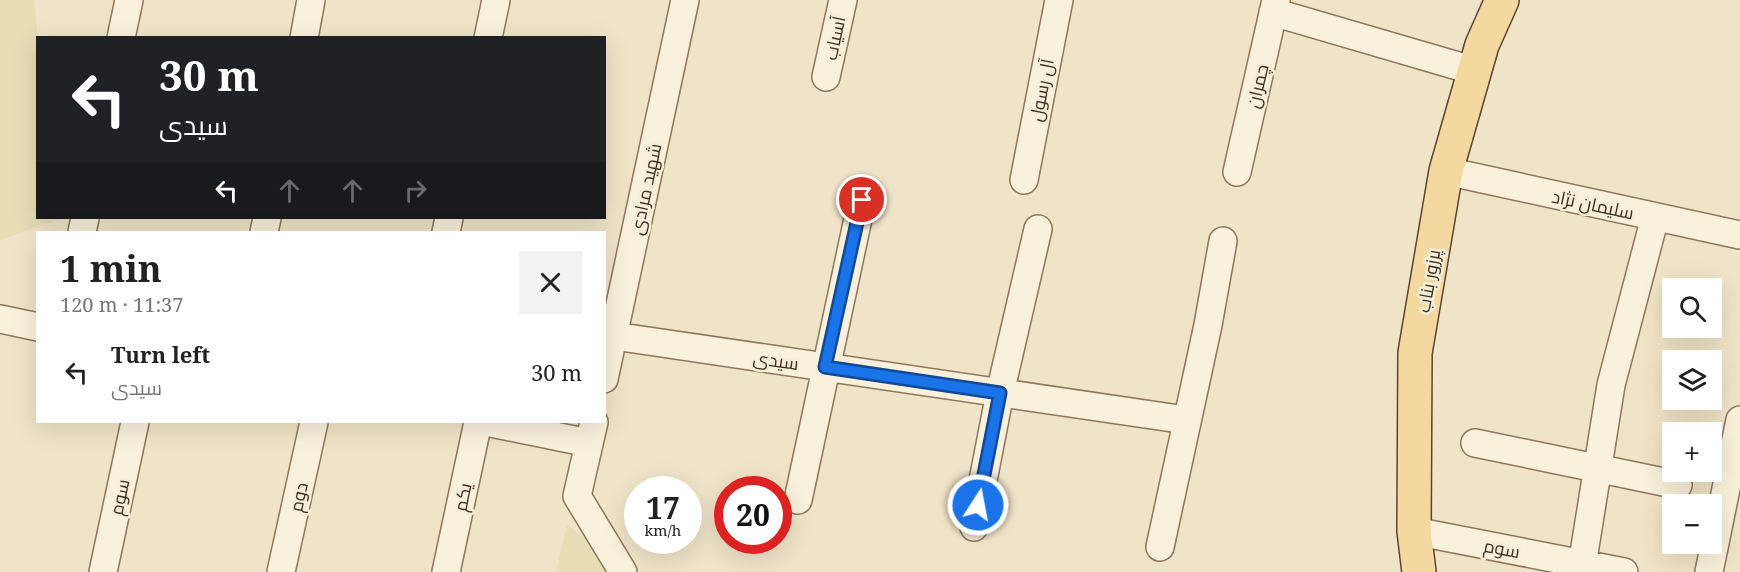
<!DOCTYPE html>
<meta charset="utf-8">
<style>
body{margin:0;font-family:"Noto Serif",Cairo,serif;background:#f2f2f2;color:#222;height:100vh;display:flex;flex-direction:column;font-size:22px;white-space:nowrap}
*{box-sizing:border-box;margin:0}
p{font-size:20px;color:#767676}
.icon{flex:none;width:33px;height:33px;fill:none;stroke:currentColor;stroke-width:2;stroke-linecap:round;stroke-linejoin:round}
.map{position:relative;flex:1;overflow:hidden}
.drawer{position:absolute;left:36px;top:231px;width:570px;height:192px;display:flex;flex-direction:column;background:#fff;border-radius:0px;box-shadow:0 6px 24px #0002}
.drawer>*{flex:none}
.guide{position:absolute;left:36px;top:36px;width:570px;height:183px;border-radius:0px;box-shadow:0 6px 24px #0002;background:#202124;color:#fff;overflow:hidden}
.buttons{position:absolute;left:1662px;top:278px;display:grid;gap:12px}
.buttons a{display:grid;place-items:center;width:60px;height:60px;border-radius:0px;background:#fff;box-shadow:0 6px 24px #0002;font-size:30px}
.speed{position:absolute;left:624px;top:476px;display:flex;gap:12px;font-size:30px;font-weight:700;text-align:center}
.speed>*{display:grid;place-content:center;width:78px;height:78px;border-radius:50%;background:#fff;box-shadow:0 6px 24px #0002;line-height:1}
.speed small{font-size:15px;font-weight:400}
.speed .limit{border:9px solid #d22;background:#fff;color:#111}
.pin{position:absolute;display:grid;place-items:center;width:51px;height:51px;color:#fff;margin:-26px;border:3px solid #fff;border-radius:50%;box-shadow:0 2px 6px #0007}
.me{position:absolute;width:66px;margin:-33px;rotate:11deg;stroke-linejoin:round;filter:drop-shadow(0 0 4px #0008)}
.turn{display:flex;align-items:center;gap:21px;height:126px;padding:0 24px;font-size:27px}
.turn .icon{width:78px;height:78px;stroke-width:2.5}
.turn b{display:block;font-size:42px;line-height:51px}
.lanes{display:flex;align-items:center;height:57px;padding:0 24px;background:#0003;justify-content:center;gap:30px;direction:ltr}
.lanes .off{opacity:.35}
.round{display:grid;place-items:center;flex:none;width:63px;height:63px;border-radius:0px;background:#f2f2f2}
.head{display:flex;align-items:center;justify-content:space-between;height:102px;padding:0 24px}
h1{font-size:36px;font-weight:700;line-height:45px}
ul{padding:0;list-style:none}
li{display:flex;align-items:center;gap:18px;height:78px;padding:0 24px}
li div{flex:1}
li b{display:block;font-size:22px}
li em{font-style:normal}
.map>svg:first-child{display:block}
</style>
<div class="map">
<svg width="1740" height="572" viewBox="0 0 1740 572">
<rect width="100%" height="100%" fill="#f0e4c8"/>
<path fill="#e6deb5" d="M0,0H34L38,37V218L60,219L0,240Z
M567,525L588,539L607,572H556Z"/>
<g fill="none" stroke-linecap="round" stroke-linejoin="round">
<g stroke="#8d765c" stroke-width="30">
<path id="minor" d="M1273,12L1475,71
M121,38L129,0
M304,38L311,0
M488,38L496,0
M826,77L843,0
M1446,171L1740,235
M1237,172L1276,0
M1024,180L1059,0
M82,232L85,218
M264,232L267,218
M446,232L449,218
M0,319L38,327
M614,336L1186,420
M604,379L685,0
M486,422L589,443
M594,422L577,496L623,572
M1475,443L1678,485
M798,500L862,200
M974,527L1000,393L1038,229
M1414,531L1624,572
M1160,547L1208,325L1223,241
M103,572L135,422
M281,572L314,422
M446,572L478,422
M1581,572L1611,385L1655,217
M1709,572L1740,420"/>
</g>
<g stroke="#5b4430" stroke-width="36">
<path id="major" d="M1419,572L1414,531L1415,353L1446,171L1482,45L1502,0"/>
</g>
<use href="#minor" stroke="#faf1dc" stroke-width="27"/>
<use href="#major" stroke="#f3d9a0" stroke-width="33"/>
</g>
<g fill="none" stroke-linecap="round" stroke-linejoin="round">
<g stroke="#114b97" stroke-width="15">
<path id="route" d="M862,200L825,367L1000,393L978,505"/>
</g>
<use href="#route" stroke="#1a73e8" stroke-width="10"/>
</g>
<g text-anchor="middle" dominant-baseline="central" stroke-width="5" stroke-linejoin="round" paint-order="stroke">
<g font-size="18" fill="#3d2e20" stroke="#f7eed8">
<text transform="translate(834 38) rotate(-78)">آسیاب</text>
<text transform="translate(1257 86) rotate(-77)">چمران</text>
<text transform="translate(1041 90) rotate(-79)">آل رسول</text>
<text transform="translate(645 189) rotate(-78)">شهید مرادی</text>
<text transform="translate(1593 204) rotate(12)">سلیمان نژاد</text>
<text transform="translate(1428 281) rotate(-80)">پرزور بناب</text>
<text transform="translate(776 360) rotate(8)">سیدی</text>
<text transform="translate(119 497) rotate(-78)">سوم</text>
<text transform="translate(298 497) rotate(-78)">دوم</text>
<text transform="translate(462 497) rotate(-78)">یکم</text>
<text transform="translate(1502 548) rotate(11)">سوم</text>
</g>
</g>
</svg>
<div class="buttons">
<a><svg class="icon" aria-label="search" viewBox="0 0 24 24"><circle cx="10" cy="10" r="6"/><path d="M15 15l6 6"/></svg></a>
<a><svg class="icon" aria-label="layers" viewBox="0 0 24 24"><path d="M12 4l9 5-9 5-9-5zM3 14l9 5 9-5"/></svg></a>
<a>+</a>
<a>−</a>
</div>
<div class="speed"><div>17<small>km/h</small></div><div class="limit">20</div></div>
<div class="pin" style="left:862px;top:200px;background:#d93025"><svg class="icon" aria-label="arrive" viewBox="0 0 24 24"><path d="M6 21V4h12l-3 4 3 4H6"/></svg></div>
<svg class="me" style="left:978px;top:505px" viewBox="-20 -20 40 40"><circle r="17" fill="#1a73e8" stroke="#fff" stroke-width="3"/><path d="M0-11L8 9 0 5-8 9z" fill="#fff"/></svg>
<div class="guide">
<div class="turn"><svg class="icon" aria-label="left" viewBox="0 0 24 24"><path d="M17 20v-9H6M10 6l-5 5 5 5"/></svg><div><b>30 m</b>سیدی</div></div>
<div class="lanes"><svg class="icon" aria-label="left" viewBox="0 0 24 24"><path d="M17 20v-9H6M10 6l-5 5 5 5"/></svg><svg class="icon off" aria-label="ahead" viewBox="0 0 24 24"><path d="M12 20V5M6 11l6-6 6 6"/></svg><svg class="icon off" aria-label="ahead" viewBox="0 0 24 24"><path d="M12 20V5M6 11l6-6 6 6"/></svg><svg class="icon off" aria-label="right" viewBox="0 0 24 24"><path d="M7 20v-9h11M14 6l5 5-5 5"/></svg></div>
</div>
<section class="drawer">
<div class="head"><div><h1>1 min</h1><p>120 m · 11:37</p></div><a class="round"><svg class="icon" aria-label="close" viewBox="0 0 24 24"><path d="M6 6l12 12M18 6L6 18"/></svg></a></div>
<ul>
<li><svg class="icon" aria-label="left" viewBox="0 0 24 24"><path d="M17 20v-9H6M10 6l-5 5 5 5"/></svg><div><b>Turn left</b><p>سیدی</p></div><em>30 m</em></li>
</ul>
</section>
</div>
